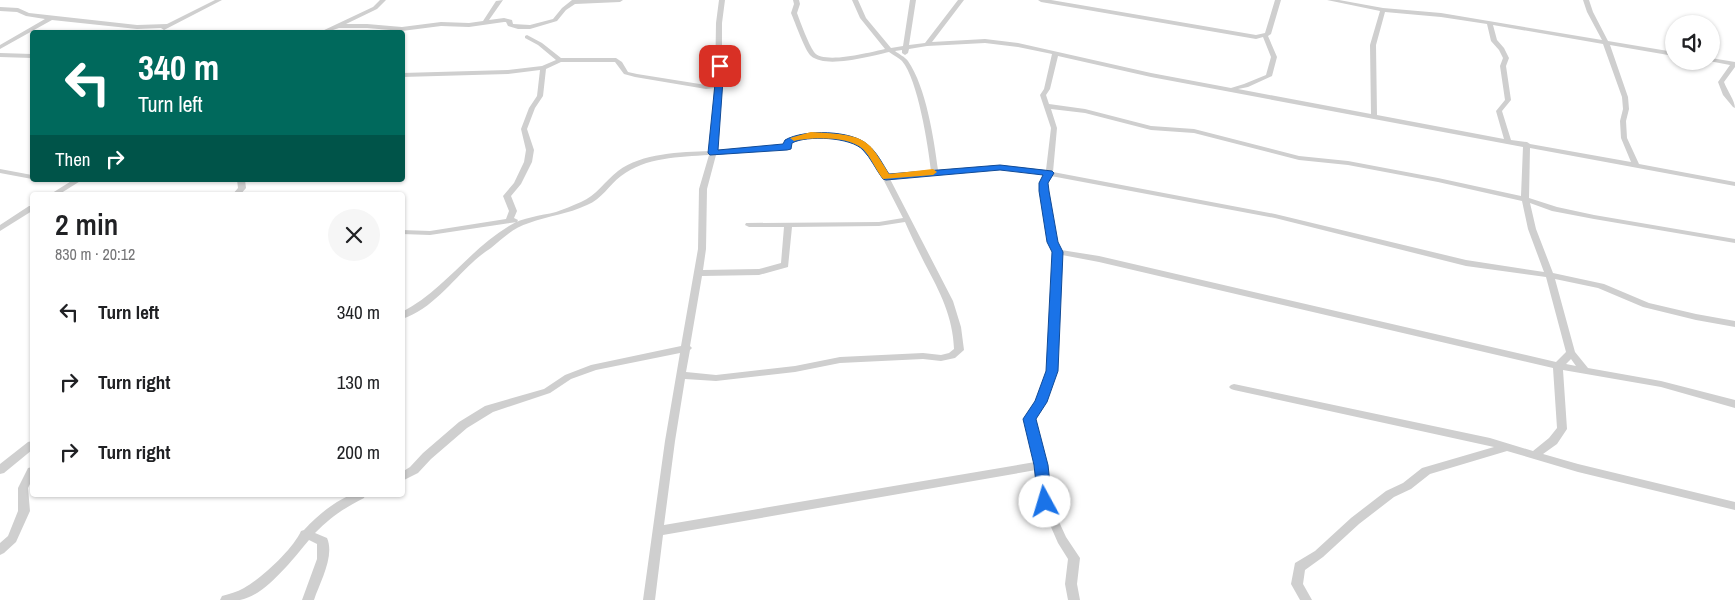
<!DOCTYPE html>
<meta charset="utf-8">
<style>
body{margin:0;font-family:"Archivo Narrow",sans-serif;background:#f6f6f6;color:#202124;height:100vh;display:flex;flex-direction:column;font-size:19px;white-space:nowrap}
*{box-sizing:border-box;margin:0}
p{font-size:16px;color:#757577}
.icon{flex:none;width:28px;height:28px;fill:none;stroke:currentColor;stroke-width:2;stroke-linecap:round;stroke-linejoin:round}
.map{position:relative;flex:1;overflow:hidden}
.sheet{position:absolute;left:30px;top:192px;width:375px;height:305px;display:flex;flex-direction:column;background:#fff;border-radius:5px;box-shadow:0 1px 4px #0004}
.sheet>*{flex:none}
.guide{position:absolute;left:30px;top:30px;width:375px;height:152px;border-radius:5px;box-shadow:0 1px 4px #0004;background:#00695c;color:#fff;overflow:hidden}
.controls{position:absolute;left:1665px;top:15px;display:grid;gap:10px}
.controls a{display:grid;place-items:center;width:55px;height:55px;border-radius:50%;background:#fff;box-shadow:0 1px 4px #0004;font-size:25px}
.pin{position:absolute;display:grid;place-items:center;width:42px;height:42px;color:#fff;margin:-21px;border-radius:10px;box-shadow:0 2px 8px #0006}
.me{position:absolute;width:55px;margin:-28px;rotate:354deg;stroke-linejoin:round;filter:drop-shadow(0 0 4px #0008)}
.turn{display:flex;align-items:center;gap:18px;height:105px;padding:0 25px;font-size:22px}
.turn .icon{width:65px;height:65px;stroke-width:2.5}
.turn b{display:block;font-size:35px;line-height:42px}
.then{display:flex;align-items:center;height:48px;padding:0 25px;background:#0003;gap:10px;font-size:19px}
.round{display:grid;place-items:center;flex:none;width:52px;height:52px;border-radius:26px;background:#f6f6f6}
.head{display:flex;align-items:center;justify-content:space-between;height:85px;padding:0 25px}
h1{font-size:30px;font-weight:600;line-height:38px}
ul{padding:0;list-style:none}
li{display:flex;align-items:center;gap:15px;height:70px;padding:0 25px}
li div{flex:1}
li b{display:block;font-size:19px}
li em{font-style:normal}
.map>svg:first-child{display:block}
</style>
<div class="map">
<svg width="1735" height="600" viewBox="0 0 1735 600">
<rect width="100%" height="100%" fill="#fff"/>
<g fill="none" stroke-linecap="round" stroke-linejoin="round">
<path fill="#cfcfcf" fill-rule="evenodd" d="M215,0H222L164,30L161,28L137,29L52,20L0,49V45L45,19L26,16L17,12L0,11V7L18,8L29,13L137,25L167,24Z
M380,0H386L377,9L346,24H367L402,27L441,22L469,23L483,21L496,1L503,0L489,20L504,18L512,20L513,24L530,25L553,19L562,8L572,0H623L620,2L575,4L566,10L557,21L530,29H518L508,26L506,22H504L469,27L441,26L402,31L367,28H339L327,32H320L373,7Z
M719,0H725L722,23V66L717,150L784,145L786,141C806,132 846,129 865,143C875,150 881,165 888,175L931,171C928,145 918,80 902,61C899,58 893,55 889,52C871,56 826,69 811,56C805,51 795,22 791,13L794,4L793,0H799L800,4L797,13C801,24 808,43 814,52C823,65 871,52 885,49L860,18L852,0H858L866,18L891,48L903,46L910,0H916L909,45L925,43L958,0H964L932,42L985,39L1018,43L1151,73L1231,88L1244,84L1266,75L1271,57L1263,37L1256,39L1041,2L1038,0H1051L1256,35L1265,33L1275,0H1281L1271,34L1268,36L1277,57L1272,76L1248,87L1238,89L1371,114L1370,45L1380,11L1327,0H1339L1383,8L1441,13L1602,40L1587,12L1583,0H1589L1593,12L1608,41L1674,52V56L1610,45L1628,97L1629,109L1626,121L1627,138L1639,164L1735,182V186L1530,148L1529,198L1557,207L1594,215L1735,239V243L1594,219L1552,211L1530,203L1536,229L1553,273L1604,284L1649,303L1696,314L1735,321V327L1696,320L1643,307L1598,288L1555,279L1575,352L1588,368L1661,381L1735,400V408L1661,387L1563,370L1567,429L1557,444L1543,454L1578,464L1735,502V510L1578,472L1507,451L1430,474L1411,489L1394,497L1359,524L1323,557L1305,570L1303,584L1312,600H1300L1291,584L1295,563L1315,551L1351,518L1386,491L1403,483L1422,468L1494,447L1234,390L1231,389L1229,387L1231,385L1234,384L1490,438L1533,451L1549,438L1557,428L1553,368L1099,262L1062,255L1057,371L1046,402L1035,419L1046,465L1050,502L1066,537L1080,558L1077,584L1080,600H1068L1065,584L1068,559L1058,543L1040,502L1036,470L663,535L655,600H643L665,441L680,353L596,370L571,379L550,393L493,412L467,428L431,459L418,473L402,481V472L410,467L423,453L459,422L485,406L544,389L565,375L591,365L681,346L698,249L699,189L709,155C679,157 646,157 621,176C609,185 602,199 587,205C568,214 548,216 529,223C514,227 503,238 491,248C485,252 478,257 473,262C451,282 432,309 402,319V312C443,291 469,250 509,226C523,217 540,216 556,212C564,209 572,206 581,202C596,196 605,181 618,171C642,153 680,152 710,151L714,88L706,89L635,77L624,74L615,62H561L546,69L543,96L535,108L527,129L534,150L532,162L521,184L511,196L517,211L514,218L518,220L517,222L430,235L402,234V230L430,231L506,219L509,211L503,196L514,183L524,162L526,150L521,129L529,108L537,96L540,70L508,74L402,77V73L508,70L542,66L556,60L538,45L525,38V36L527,35L542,43L561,58H616L622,62L628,72L637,74L706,85L715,84L716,23ZM1385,12L1441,17L1487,24L1491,41L1499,50L1503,58L1500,66L1505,100L1496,111L1504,139L1377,115L1376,45ZM1493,25L1603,44L1622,97L1623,109L1620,121L1621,138L1631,162L1530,144L1527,142L1511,140L1502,111L1511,100L1506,66L1509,58L1504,48L1497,40ZM985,43L1018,47L1052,54L1044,89L1040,95L1051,128L1046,170L1000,165L938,170C934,139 926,87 908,61C905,57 899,54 895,51L902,50V53L905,55L908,53L909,49L927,46ZM1058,56L1151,77L1523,147L1521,196L1438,178L1348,161L1299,156L1194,129L1151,126L1085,109L1049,104L1046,95L1050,89ZM1051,109L1085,113L1151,130L1194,133L1299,160L1348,165L1438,182L1522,201L1528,229L1544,272L1466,260L1275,214L1053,172L1057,128ZM814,138L846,140L862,147L881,175L903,218L879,222L746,223L745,225L749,227H784L781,263L759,269L703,270L706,249L707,189L716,155L787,149H790L791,143L804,139ZM1000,169L1044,175L1039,183L1049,241L1054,252L1047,371L1036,401L1025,419L1035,462L664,525L675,441L685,379L716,381L795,372L840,363L923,359L941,361L955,358L964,350L961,327L953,301L890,179ZM1051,176L1275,218L1466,266L1546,277L1566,352L1556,362L1099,256L1061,250L1057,241L1047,183ZM905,222C911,236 918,250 925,264C940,292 953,317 954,349L949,353L941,355L923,353L840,357L795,366L716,375L686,372L690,350L692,348L690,346L702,276L759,275L788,267L792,227L879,226ZM1571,359L1576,366L1566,364Z
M0,53L32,54V58L0,57Z
M1711,58L1735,62V67L1724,82C1727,90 1735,101 1735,108L1733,107L1723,95L1718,82L1730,65L1709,61H1711Z
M0,169L32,175V179L0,173Z
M73,180H82L58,195H49Z
M237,180H245L246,188L240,195H232L238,188Z
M29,206H32V211L0,231V225Z
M32,441V450L4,473L0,474V464L28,442Z
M32,467V480L28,488L30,511L16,542L4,553L0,555V543L8,536L18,511V488L28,468Z
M350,495H365L364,498C344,508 331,517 315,533L327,538C335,556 320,582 314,600H302L317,559V544L309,540C293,559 265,596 240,600C234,600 226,600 220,600L222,596C229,594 237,592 244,588C262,578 293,549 301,531L304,530C318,515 331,504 350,495Z"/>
</g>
<path fill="#1a73e8" stroke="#114b97" d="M717,64L724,66L718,150L783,144L785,140C804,129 852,130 868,145C877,152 883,165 889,174L1000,165L1052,171L1054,173L1048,183L1049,191L1058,242L1063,252L1058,371L1047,402L1036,419L1048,465L1052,502L1050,506L1045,508L1040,506L1038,502L1034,465L1023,419L1035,401L1046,371L1052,252L1047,242L1039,191V183L1043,175L1000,170L886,180L883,179C876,170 871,158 863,150C851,137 807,135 792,143L791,149L787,150L710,155L708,153Z"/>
<path fill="#f59e0b" d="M811,132C829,134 858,132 871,147C878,155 883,165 889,174L933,169L937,172L933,175L883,179C876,170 871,157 863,149C849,136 811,137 794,141L790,138Z"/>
</svg>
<div class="controls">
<a><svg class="icon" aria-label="sound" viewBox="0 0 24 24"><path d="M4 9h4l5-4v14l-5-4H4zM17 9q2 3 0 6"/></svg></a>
</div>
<div class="pin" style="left:720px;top:66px;background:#d93025"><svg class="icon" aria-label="arrive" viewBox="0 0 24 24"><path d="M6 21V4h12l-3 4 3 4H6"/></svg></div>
<svg class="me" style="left:1045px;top:502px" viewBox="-20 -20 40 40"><circle r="19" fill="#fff"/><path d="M0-13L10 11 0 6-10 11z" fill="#1a73e8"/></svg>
<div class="guide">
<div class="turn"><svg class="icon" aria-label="left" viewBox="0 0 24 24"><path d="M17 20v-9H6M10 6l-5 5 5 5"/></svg><div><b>340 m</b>Turn left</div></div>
<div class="then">Then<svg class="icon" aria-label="right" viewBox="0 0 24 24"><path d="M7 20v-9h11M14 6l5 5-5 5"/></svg></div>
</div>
<section class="sheet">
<div class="head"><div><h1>2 min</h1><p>830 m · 20:12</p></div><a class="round"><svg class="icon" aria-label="close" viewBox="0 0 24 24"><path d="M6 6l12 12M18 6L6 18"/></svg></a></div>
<ul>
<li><svg class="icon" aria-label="left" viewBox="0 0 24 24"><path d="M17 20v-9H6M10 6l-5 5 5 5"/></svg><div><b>Turn left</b></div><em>340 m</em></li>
<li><svg class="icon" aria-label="right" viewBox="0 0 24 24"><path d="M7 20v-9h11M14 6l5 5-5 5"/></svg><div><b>Turn right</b></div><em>130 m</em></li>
<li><svg class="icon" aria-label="right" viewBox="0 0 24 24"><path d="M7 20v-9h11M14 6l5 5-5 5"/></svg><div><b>Turn right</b></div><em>200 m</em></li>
</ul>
</section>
</div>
